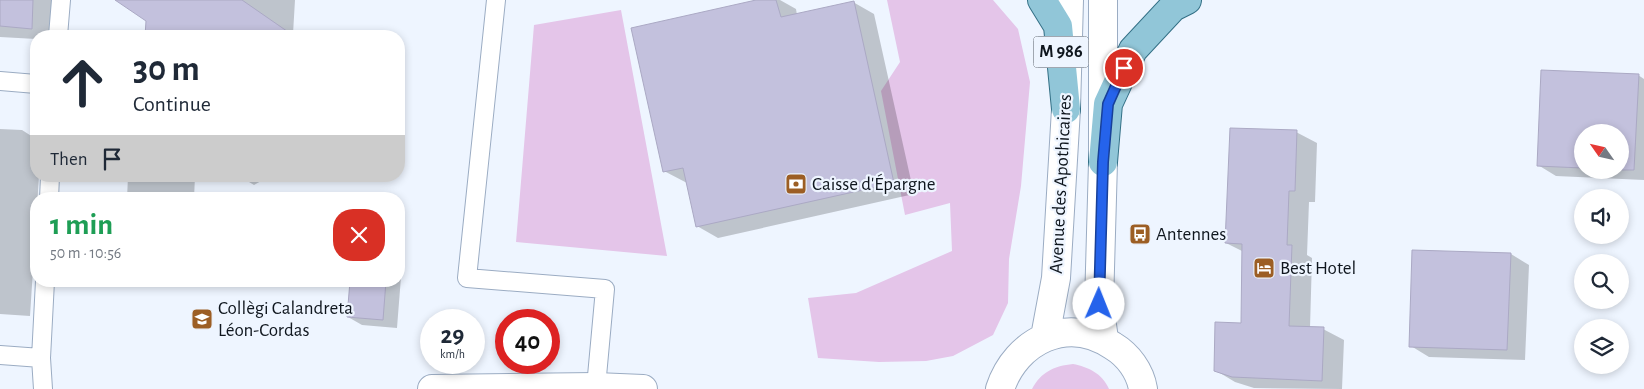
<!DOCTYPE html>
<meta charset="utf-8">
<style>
body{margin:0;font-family:"Alegreya Sans",sans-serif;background:#f6f6f7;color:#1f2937;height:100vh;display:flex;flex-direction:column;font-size:19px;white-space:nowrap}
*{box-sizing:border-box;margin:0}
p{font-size:16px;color:#747a83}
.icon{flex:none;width:28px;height:28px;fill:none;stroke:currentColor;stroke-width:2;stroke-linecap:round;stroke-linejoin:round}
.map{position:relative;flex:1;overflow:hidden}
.drawer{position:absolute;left:30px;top:192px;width:375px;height:95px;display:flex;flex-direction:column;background:#fff;border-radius:20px;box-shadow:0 2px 8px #0003}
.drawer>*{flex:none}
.hud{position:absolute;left:30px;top:30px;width:375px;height:152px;border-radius:20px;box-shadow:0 2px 8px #0003;background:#fff;color:#1f2937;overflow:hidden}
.needle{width:32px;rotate:304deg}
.tools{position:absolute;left:1574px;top:124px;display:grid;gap:10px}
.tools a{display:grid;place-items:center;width:55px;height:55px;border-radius:50%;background:#fff;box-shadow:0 2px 8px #0003;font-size:25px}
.speed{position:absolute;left:420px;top:309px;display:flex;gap:10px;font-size:25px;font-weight:700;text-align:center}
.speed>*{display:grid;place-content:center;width:65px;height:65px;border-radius:50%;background:#fff;box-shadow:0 2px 8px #0003;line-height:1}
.speed small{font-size:12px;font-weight:400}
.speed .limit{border:8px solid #d22;background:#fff;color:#111}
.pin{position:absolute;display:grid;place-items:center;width:42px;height:42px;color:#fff;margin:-21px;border:2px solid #fff;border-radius:50%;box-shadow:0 1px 5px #0007}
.me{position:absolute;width:55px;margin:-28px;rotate:1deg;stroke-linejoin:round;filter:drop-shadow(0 0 4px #0008)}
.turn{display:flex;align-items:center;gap:18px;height:105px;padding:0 20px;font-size:22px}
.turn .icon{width:65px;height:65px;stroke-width:2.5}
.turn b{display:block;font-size:35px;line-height:42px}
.then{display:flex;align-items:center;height:48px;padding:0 20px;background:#0003;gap:10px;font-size:19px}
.round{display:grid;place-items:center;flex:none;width:52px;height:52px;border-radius:20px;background:#f6f6f7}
.overview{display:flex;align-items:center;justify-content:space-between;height:85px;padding:0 20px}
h1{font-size:30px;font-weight:600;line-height:38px;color:#1e9e55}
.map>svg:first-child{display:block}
</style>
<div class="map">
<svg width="1644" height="389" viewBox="0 0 1644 389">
<rect width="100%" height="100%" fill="#eef5ff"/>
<path fill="#e4c5e9" d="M887,0H993L1018,29L1030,82L1021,186L1009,259L1008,303L993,335L953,356L926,361L879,362L818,358L808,298L856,293L952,251L950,203L905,215L881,91L900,62Z
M621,10L667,256L516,242L534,25Z
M1073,364C1088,367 1102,373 1109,389H1032C1041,372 1054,366 1073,364Z"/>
<path fill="#0003" fill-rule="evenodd" d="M0,0H54L52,36H36V39L0,37Z
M128,0H295L293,34L295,36H146L148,20Z
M760,0H780L796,9L797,15L853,2L874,14L914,194L718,238L697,226L687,183L664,171Z
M1638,75L1644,79V180L1556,176L1538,165ZM1582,132H1620V170H1582Z
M0,129L22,130L36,139V176H39L30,316L0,314Z
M1296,132L1317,143L1315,202H1309L1307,255L1312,258L1310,328L1323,329L1344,340L1342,389L1254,388L1235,382L1215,370L1242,324L1244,252L1226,243Z
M128,176H195L194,199H127Z
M239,176H270L254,185Z
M399,236L404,239L397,328L362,325L348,317L351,281H399Z
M1414,251L1511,254L1529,265L1525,360L1429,357L1411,346Z"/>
<path fill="#c3c1dd" stroke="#aba9c4" d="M0,0H33L32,29L0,26Z
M115,0H242L294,36H145L146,21Z
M756,0H776L781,17L854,1L894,183L696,227L683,168L663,172L631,28Z
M1541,70L1639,74L1634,170H1620V132H1582V168L1537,166Z
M1230,128L1297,130L1295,191H1289L1287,245H1292L1289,326L1324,327L1322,381L1232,377L1214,371L1215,322L1241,323L1242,244L1225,243Z
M1412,250L1511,253L1507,350L1409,347Z
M350,281H386L383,320L347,317Z"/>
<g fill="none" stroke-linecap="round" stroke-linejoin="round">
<g stroke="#9bacc3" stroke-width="20">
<path id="lane" d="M496,0L467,278L605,289L596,387
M58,36L61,0
M0,81L36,84
M49,199L50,176
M0,355L41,358L45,281
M41,358L43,389"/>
</g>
<g stroke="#9bacc3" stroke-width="30">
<path id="street" d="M432,389L596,387L643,389"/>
</g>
<g stroke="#9bacc3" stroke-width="30">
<path id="secondary" d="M1103,0V162L1099,304L1104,339
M1045,337L1056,278L1066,109L1069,0
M1000,389C1016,340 1068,315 1113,346C1128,355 1140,371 1143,389"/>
</g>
<g stroke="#337086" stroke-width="30">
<path id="primary" d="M1042,0L1058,26L1066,109
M1103,162L1108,104L1133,50L1173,7L1187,0"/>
</g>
<use href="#lane" stroke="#fff" stroke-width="18"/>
<use href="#street" stroke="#fff" stroke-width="28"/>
<use href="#secondary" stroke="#fff" stroke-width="28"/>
<use href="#primary" stroke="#91c6d8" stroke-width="28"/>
</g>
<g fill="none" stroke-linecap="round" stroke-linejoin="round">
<g stroke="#184099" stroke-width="12">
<path id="route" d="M1099,304L1103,162L1108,104L1124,68"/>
</g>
<use href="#route" stroke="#2563eb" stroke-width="9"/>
</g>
<defs>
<g id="bank-square" transform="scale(1.125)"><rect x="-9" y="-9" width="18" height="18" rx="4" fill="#9c5e24" stroke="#eef5ff"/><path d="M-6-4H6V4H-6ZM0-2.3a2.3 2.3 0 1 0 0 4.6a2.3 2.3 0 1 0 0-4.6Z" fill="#fff"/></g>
<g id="bus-square" transform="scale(1.125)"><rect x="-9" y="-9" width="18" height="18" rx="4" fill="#9c5e24" stroke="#eef5ff"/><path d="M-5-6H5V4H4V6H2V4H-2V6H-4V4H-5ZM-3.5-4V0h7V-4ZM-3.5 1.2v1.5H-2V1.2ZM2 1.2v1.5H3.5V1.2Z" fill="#fff"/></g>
<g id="hotel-square" transform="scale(1.125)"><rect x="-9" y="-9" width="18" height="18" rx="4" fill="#9c5e24" stroke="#eef5ff"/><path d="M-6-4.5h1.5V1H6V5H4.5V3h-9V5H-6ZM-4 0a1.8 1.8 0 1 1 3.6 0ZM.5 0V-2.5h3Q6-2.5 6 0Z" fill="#fff"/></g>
<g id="school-square" transform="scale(1.125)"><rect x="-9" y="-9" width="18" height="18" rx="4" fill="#9c5e24" stroke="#eef5ff"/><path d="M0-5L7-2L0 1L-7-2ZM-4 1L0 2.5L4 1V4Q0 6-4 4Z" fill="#fff"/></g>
</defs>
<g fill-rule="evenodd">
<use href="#bank-square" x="796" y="184"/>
<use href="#bus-square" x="1140" y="234"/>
<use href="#hotel-square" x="1264" y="268"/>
<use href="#school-square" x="202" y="319"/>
</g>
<g text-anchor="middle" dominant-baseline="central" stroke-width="4.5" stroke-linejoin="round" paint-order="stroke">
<rect fill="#eef5ff" stroke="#525962" stroke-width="1" x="1033.5" y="36.5" width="55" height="31" rx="4"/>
<g font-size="18" font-weight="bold" fill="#0f161e">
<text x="1061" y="52">M 986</text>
</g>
<g font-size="19" fill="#0f161e" stroke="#eef5ff" text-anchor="start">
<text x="812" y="184">Caisse d'Épargne</text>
<text x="1156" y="234">Antennes</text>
<text x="1280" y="268">Best Hotel</text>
<text x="218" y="308">Collègi Calandreta<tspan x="218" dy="22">Léon-Cordas</tspan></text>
</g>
<g font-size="19" fill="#0f161e" stroke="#eef5ff">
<text transform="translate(1061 184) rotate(-87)">Avenue des Apothicaires</text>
</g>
</g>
</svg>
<div class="tools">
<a><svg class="needle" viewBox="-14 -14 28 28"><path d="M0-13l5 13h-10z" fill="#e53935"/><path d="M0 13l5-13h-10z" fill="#747a83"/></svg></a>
<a><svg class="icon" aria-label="sound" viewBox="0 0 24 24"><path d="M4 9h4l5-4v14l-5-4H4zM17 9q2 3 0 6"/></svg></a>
<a><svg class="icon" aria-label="search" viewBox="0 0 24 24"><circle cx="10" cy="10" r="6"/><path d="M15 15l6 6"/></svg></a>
<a><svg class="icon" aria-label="layers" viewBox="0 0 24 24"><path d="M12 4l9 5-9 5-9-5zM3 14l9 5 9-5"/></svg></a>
</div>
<div class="speed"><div>29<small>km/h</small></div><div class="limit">40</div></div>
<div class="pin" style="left:1124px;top:68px;background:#d93025"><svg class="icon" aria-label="arrive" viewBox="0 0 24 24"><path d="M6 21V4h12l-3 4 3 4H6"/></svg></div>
<svg class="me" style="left:1099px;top:304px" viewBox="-20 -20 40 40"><circle r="19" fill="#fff"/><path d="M0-13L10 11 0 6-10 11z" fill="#2563eb"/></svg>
<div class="hud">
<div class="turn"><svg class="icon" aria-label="ahead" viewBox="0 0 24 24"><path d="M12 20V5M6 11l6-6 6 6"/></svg><div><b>30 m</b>Continue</div></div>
<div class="then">Then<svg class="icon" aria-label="arrive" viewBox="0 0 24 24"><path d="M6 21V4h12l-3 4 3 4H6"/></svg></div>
</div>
<section class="drawer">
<div class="overview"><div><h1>1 min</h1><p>50 m · 10:56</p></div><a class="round" style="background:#d93025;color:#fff"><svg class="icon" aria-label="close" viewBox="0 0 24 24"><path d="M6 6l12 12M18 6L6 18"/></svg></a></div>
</section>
</div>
